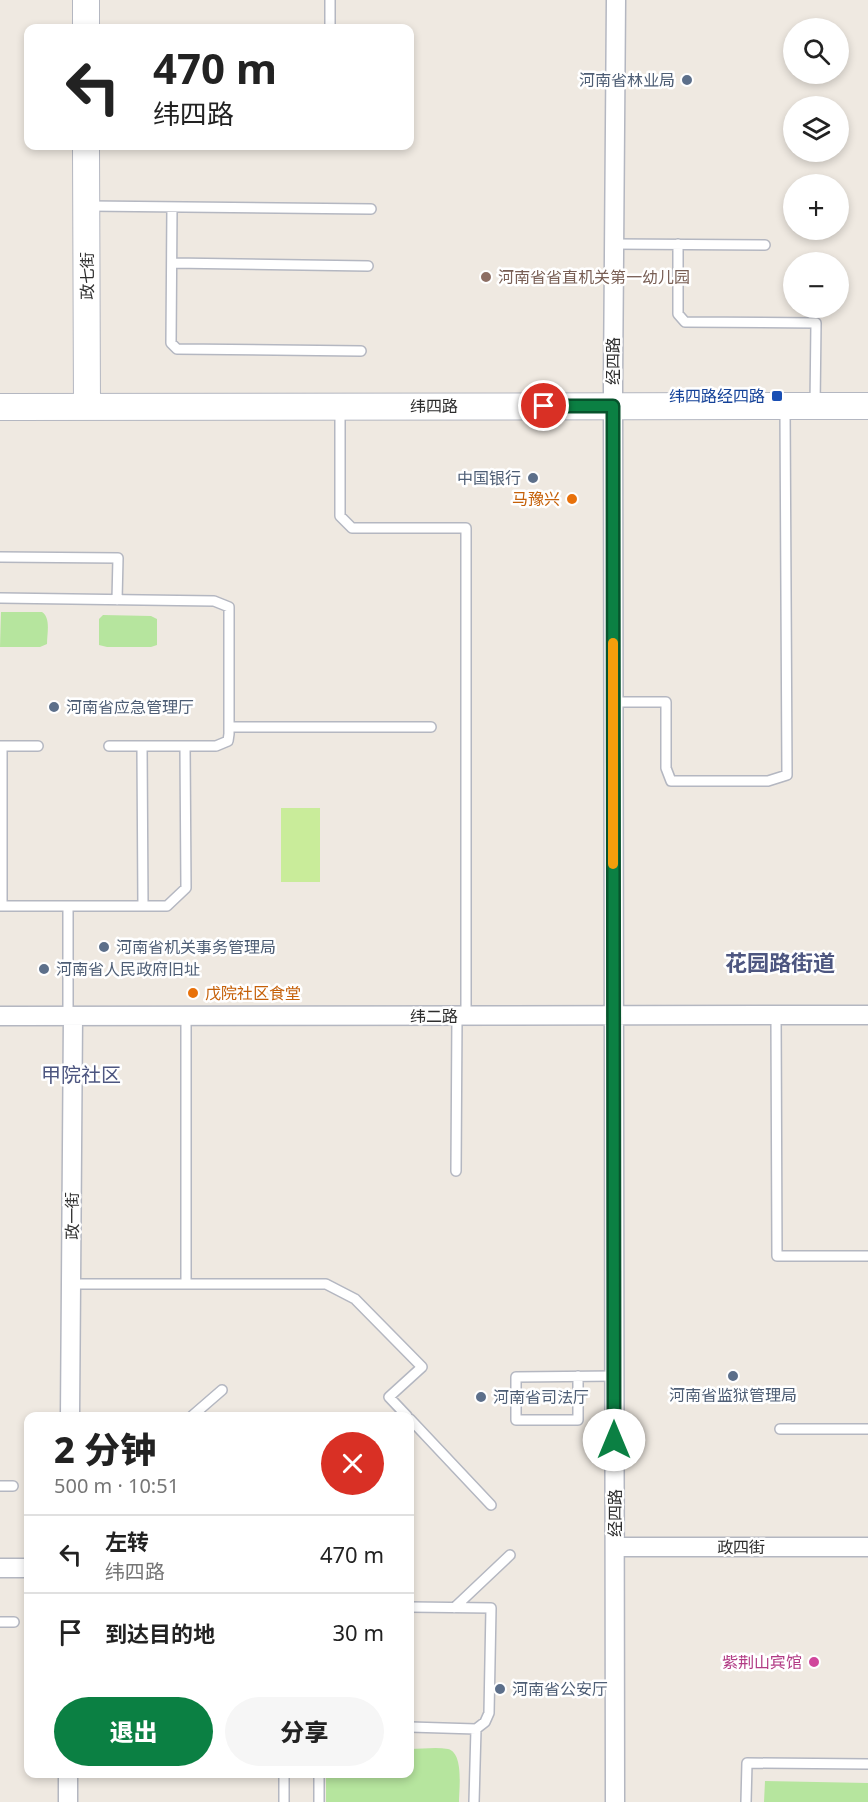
<!DOCTYPE html>
<html lang="zh">
<meta charset="utf-8">
<style>
body{margin:0;font-family:"Noto Sans","Noto Sans SC",sans-serif;background:#f6f6f6;color:#222;height:100vh;display:flex;flex-direction:column;font-size:22px;white-space:nowrap}
*{box-sizing:border-box;margin:0}
p{font-size:20px;color:#767676}
.icon{flex:none;width:33px;height:33px;fill:none;stroke:currentColor;stroke-width:2;stroke-linecap:round;stroke-linejoin:round}
.map{position:relative;flex:1;overflow:hidden}
.sheet{position:absolute;left:24px;top:1412px;width:390px;height:366px;display:flex;flex-direction:column;background:#fff;border-radius:12px;box-shadow:0 3px 9px #0003}
.sheet>*{flex:none}
.guide{position:absolute;left:24px;top:24px;width:390px;height:126px;border-radius:12px;box-shadow:0 3px 9px #0003;background:#fff;color:#222;overflow:hidden}
.fabs{position:absolute;left:783px;top:18px;display:grid;gap:12px}
.fabs a{display:grid;place-items:center;width:66px;height:66px;border-radius:50%;background:#fff;box-shadow:0 3px 9px #0003;font-size:30px}
.pin{position:absolute;display:grid;place-items:center;width:51px;height:51px;color:#fff;margin:-26px;border:3px solid #fff;border-radius:50%;box-shadow:0 2px 6px #0007}
.me{position:absolute;width:66px;margin:-33px;rotate:0deg;stroke-linejoin:round;filter:drop-shadow(0 0 4px #0008)}
.turn{display:flex;align-items:center;gap:21px;height:126px;padding:0 30px;font-size:27px}
.turn .icon{width:78px;height:78px;stroke-width:2.5}
.turn b{display:block;font-size:42px;line-height:51px}
.round{display:grid;place-items:center;flex:none;width:63px;height:63px;border-radius:32px;background:#f6f6f6}
.headline{display:flex;align-items:center;justify-content:space-between;height:102px;padding:0 30px}
h1{font-size:36px;font-weight:800;line-height:45px}
.button{display:flex;gap:12px;margin-top:auto;padding:12px 30px}
.button a{flex:1;height:69px;border-radius:36px;background:#0b8043;color:#fff;font-size:24px;font-weight:800;line-height:69px;text-align:center}
.button a+a{background:#f6f6f6;color:#222}
ul{padding:0;list-style:none}
li{display:flex;align-items:center;gap:18px;height:78px;padding:0 30px;border-top:2px solid #e0e0e0}
li div{flex:1}
li b{display:block;font-size:22px}
li em{font-style:normal}
.map>svg:first-child{display:block}
</style>
<div class="map">
<svg width="868" height="1802" viewBox="0 0 868 1802">
<rect width="100%" height="100%" fill="#efe9e1"/>
<path fill="#b6e59e" d="M1,612H42C51,618 47,633 47,644L40,647H0Z
M103,615L151,616L157,619V645L151,647H107L99,645V619Z
M410,1749C422,1749 436,1747 448,1749C464,1753 459,1789 459,1802H326V1773H410Z
M765,1781L868,1783V1802H764Z"/>
<path fill="#c9ec9a" d="M281,808H320V882H281Z"/>
<g fill="none" stroke-linecap="round" stroke-linejoin="round">
<g stroke="#b4b7c1" stroke-width="12">
<path id="lane" d="M330,28V0
M89,206L371,209
M172,207L171,343L177,349L361,351
M614,244L765,245
M678,244V314L685,322L816,323L815,406
M172,263L368,266
M340,409V516L352,528H466V1016
M0,557L118,558L117,600
M0,598L214,601L229,607V734L228,741L216,746H109
M613,702H666V768L671,781H768L787,775L785,409
M229,727H431
M0,746H38
M2,746V906
M142,746L143,906
M0,906H167L186,888L185,746
M68,906V1016
M186,1016V1284
M776,1016L777,1256H868
M456,1171L457,1016
M71,1284H326L355,1299L422,1367L389,1397L407,1416
M578,1376V1420H516V1377L614,1376
M192,1416L222,1390
M410,1419L491,1505
M780,1429H868
M0,1486H13
M410,1607L491,1608L489,1713L485,1722L476,1729
M454,1608L510,1555
M0,1622H14
M410,1727L476,1729L474,1802
M284,1802V1773
M319,1802V1773
M746,1802L747,1763L868,1764"/>
</g>
<g stroke="#b4b7c1" stroke-width="21">
<path id="street" d="M0,1016L868,1015
M70,1416L73,1016
M615,1547H868
M0,1568H28
M68,1802V1773
M615,1802L613,383L616,0"/>
</g>
<g stroke="#b4b7c1" stroke-width="28">
<path id="secondary" d="M86,0V28
M86,146L87,407
M0,407L868,406"/>
</g>
<use href="#lane" stroke="#fff" stroke-width="9"/>
<use href="#street" stroke="#fff" stroke-width="18"/>
<use href="#secondary" stroke="#fff" stroke-width="26"/>
</g>
<g fill="none" stroke-linecap="round" stroke-linejoin="round">
<g stroke="#07532c" stroke-width="15">
<path id="route" d="M544,406H613L614,1440"/>
</g>
<use href="#route" stroke="#0b8043" stroke-width="10"/>
<path stroke="#f59e0b" stroke-width="10" d="M613,643V864"/>
</g>
<g fill="#5c6f8a" stroke="#fff" stroke-width="2">
<circle cx="687" cy="80" r="6"/>
<circle cx="533" cy="478" r="6"/>
<circle cx="54" cy="707" r="6"/>
<circle cx="104" cy="947" r="6"/>
<circle cx="44" cy="969" r="6"/>
<circle cx="733" cy="1376" r="6"/>
<circle cx="481" cy="1397" r="6"/>
<circle cx="500" cy="1689" r="6"/>
</g>
<circle fill="#8d6e63" stroke="#fff" stroke-width="2" cx="486" cy="277" r="6"/>
<rect fill="#1a4fb4" stroke="#fff" stroke-width="2" x="771" y="390" width="12" height="12" rx="3"/>
<g fill="#e8710a" stroke="#fff" stroke-width="2">
<circle cx="572" cy="499" r="6"/>
<circle cx="193" cy="993" r="6"/>
</g>
<circle fill="#d1479c" stroke="#fff" stroke-width="2" cx="814" cy="1662" r="6"/>
<g text-anchor="middle" dominant-baseline="central" stroke-width="5" stroke-linejoin="round" paint-order="stroke">
<g font-size="16" fill="#4e5e75" stroke="#fff" text-anchor="start">
<text x="675" y="80" text-anchor="end">河南省林业局</text>
<text x="521" y="478" text-anchor="end">中国银行</text>
<text x="66" y="707">河南省应急管理厅</text>
<text x="116" y="947">河南省机关事务管理局</text>
<text x="56" y="969">河南省人民政府旧址</text>
<text x="733" y="1395" text-anchor="middle">河南省监狱管理局</text>
<text x="493" y="1397">河南省司法厅</text>
<text x="512" y="1689">河南省公安厅</text>
</g>
<g font-size="16" fill="#2e2e2e" stroke="#fff">
<text transform="translate(87 276) rotate(-90)">政七街</text>
<text transform="translate(613 361) rotate(-90)">经四路</text>
<text x="434" y="406">纬四路</text>
<text x="434" y="1016">纬二路</text>
<text transform="translate(72 1216) rotate(-90)">政一街</text>
<text transform="translate(615 1513) rotate(-90)">经四路</text>
<text x="741" y="1547">政四街</text>
</g>
<g font-size="16" fill="#785e54" stroke="#fff" text-anchor="start">
<text x="498" y="277">河南省省直机关第一幼儿园</text>
</g>
<g font-size="16" fill="#164399" stroke="#fff" text-anchor="end">
<text x="765" y="396">纬四路经四路</text>
</g>
<g font-size="16" fill="#c56008" stroke="#fff" text-anchor="end">
<text x="560" y="499">马豫兴</text>
<text x="205" y="993" text-anchor="start">戊院社区食堂</text>
</g>
<g font-size="16" fill="#b23c85" stroke="#fff" text-anchor="end">
<text x="802" y="1662">紫荆山宾馆</text>
</g>
<g font-size="20" fill="#4d5680" stroke="#fff">
<text x="81" y="1074">甲院社区</text>
</g>
<g font-size="22" font-weight="bold" fill="#4d5680" stroke="#fff">
<text x="780" y="962">花园路街道</text>
</g>
</g>
</svg>
<div class="fabs">
<a><svg class="icon" aria-label="search" viewBox="0 0 24 24"><circle cx="10" cy="10" r="6"/><path d="M15 15l6 6"/></svg></a>
<a><svg class="icon" aria-label="layers" viewBox="0 0 24 24"><path d="M12 4l9 5-9 5-9-5zM3 14l9 5 9-5"/></svg></a>
<a>+</a>
<a>−</a>
</div>
<div class="pin" style="left:544px;top:406px;background:#d93025"><svg class="icon" aria-label="arrive" viewBox="0 0 24 24"><path d="M6 21V4h12l-3 4 3 4H6"/></svg></div>
<svg class="me" style="left:614px;top:1440px" viewBox="-20 -20 40 40"><circle r="19" fill="#fff"/><path d="M0-13L10 11 0 6-10 11z" fill="#0b8043"/></svg>
<div class="guide">
<div class="turn"><svg class="icon" aria-label="left" viewBox="0 0 24 24"><path d="M17 20v-9H6M10 6l-5 5 5 5"/></svg><div><b>470 m</b>纬四路</div></div>
</div>
<section class="sheet">
<div class="headline"><div><h1>2 分钟</h1><p>500 m · 10:51</p></div><a class="round" style="background:#d93025;color:#fff"><svg class="icon" aria-label="close" viewBox="0 0 24 24"><path d="M6 6l12 12M18 6L6 18"/></svg></a></div>
<ul>
<li><svg class="icon" aria-label="left" viewBox="0 0 24 24"><path d="M17 20v-9H6M10 6l-5 5 5 5"/></svg><div><b>左转</b><p>纬四路</p></div><em>470 m</em></li>
<li><svg class="icon" aria-label="arrive" viewBox="0 0 24 24"><path d="M6 21V4h12l-3 4 3 4H6"/></svg><div><b>到达目的地</b></div><em>30 m</em></li>
</ul>
<div class="button"><a>退出</a><a>分享</a></div>
</section>
</div>
